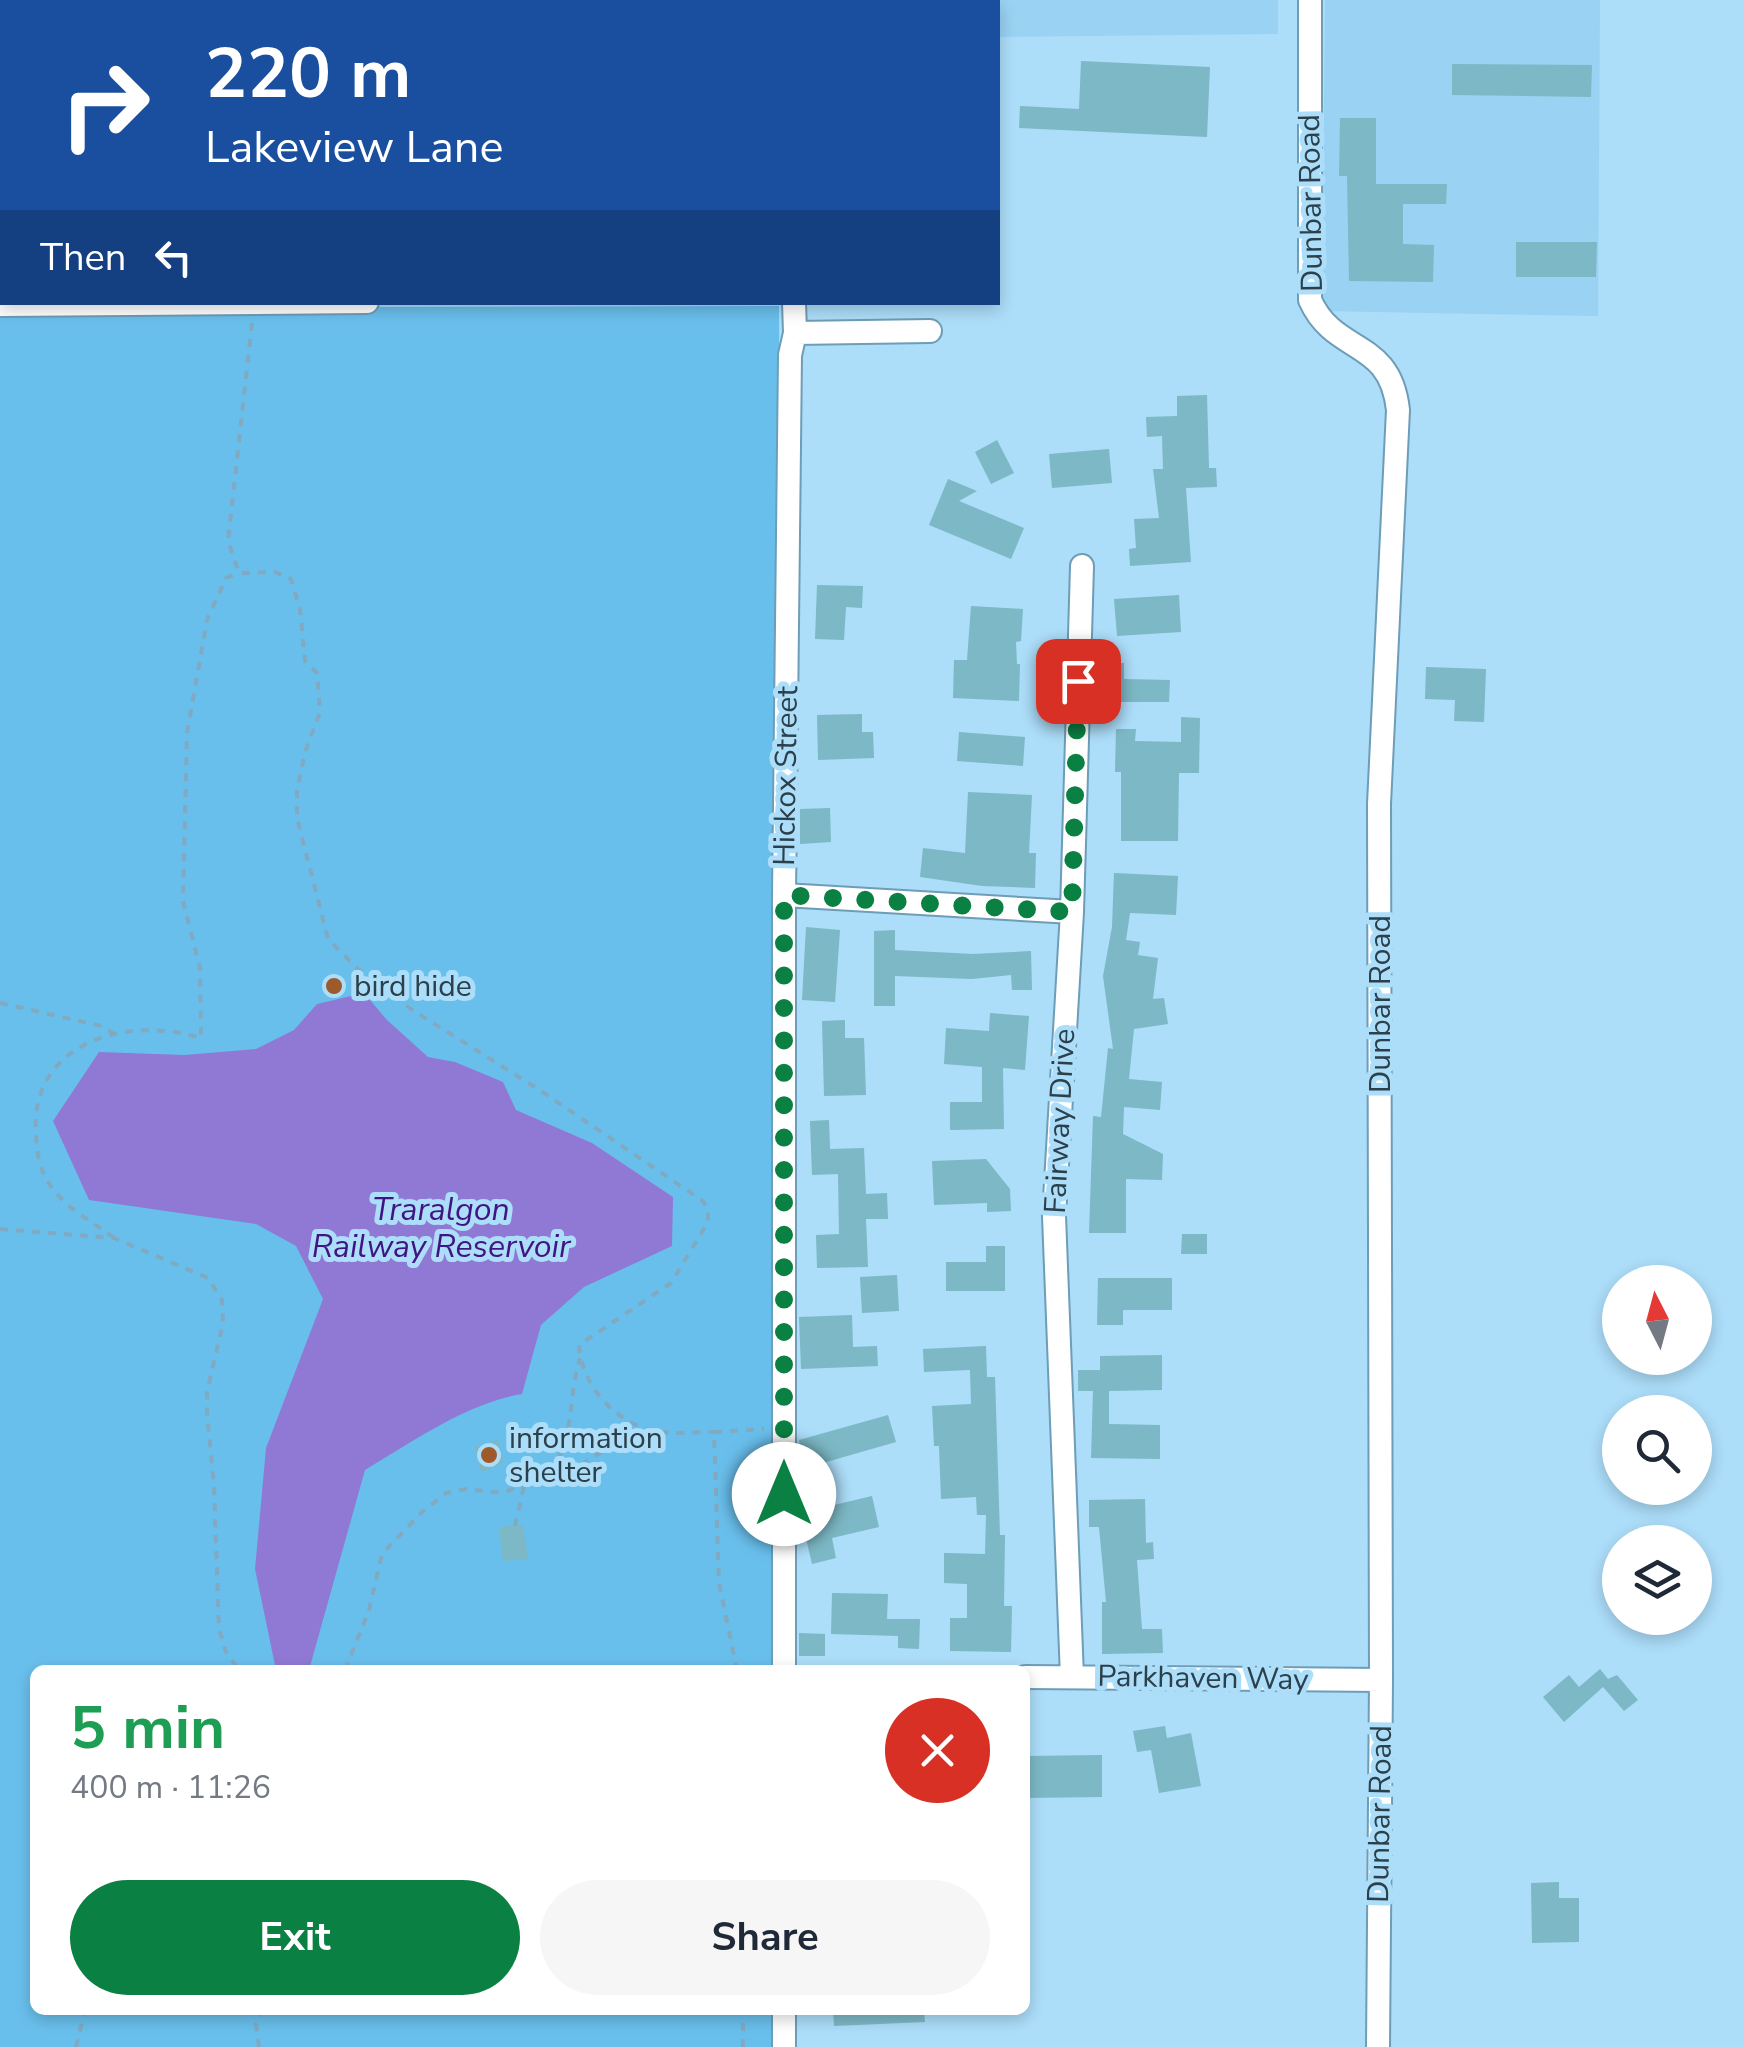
<!DOCTYPE html>
<meta charset="utf-8">
<style>
body{margin:0;font-family:"Nunito Sans",sans-serif;background:#f6f6f7;color:#1f2937;height:100vh;display:flex;flex-direction:column;font-size:38px;white-space:nowrap}
*{box-sizing:border-box;margin:0}
p{font-size:32px;color:#747a83}
.icon{flex:none;width:55px;height:55px;fill:none;stroke:currentColor;stroke-width:2;stroke-linecap:round;stroke-linejoin:round}
.map{position:relative;flex:1;overflow:hidden}
.panel{position:absolute;left:30px;top:1665px;width:1000px;height:350px;display:flex;flex-direction:column;background:#fff;border-radius:15px;box-shadow:0 5px 15px #0003}
.panel>*{flex:none}
.top-card{position:absolute;left:0px;top:0px;width:1000px;height:305px;box-shadow:0 5px 15px #0003;background:#1a4fa0;color:#fff;overflow:hidden}
.needle{width:65px;rotate:354deg}
.fabs{position:absolute;left:1602px;top:1265px;display:grid;gap:20px}
.fabs a{display:grid;place-items:center;width:110px;height:110px;border-radius:50%;background:#fff;box-shadow:0 5px 15px #0003;font-size:50px}
.pin{position:absolute;display:grid;place-items:center;width:85px;height:85px;color:#fff;margin:-42px;border-radius:20px;box-shadow:0 5px 15px #0006}
.me{position:absolute;width:110px;margin:-55px;rotate:0deg;stroke-linejoin:round;filter:drop-shadow(0 0 8px #0008)}
.turn{display:flex;align-items:center;gap:35px;height:210px;padding:0 40px;font-size:45px}
.turn .icon{width:130px;height:130px;stroke-width:2.5}
.turn b{display:block;font-size:70px;line-height:85px}
.then{display:flex;align-items:center;height:95px;padding:0 40px;background:#0003;gap:20px;font-size:38px}
.round{display:grid;place-items:center;flex:none;width:105px;height:105px;border-radius:52px;background:#f6f6f7}
.head{display:flex;align-items:center;justify-content:space-between;height:170px;padding:0 40px}
h1{font-size:60px;font-weight:700;line-height:75px;color:#1e9e55}
.action{display:flex;gap:20px;margin-top:auto;padding:20px 40px}
.action a{flex:1;height:115px;border-radius:60px;background:#0b8043;color:#fff;font-size:40px;font-weight:700;line-height:115px;text-align:center}
.action a+a{background:#f6f6f7;color:#1f2937}
.map>svg:first-child{display:block}
</style>
<div class="map">
<svg width="1744" height="2047" viewBox="0 0 1744 2047">
<rect width="100%" height="100%" fill="#acddf9"/>
<path fill="#99d2f2" d="M812,0H1278V34L998,37V2Z
M1325,0H1600L1598,316L1322,311Z"/>
<path fill="#69bfec" d="M779,306L784,1371L781,1670H35V2010H775V2047H0V308Z"/>
<path fill="#9079d5" d="M364,993L387,1020L428,1057L455,1062L503,1082L516,1110L592,1143L673,1197L672,1246L584,1287L541,1325L522,1394C465,1404 414,1441 365,1470L309,1670H276L255,1569L266,1448L323,1299L296,1246L256,1224L89,1200L53,1121L99,1052L185,1055L256,1049L294,1030L317,1004Z"/>
<path fill="#7cb8c5" d="M1081,61L1210,67L1207,137L1019,128L1020,106L1079,109Z
M1452,64L1592,65L1591,97L1452,95Z
M1340,118H1376V184H1447L1446,204H1403V244L1434,245L1433,282L1349,281L1347,176H1339Z
M1516,242H1597L1596,277H1516Z
M1207,395L1209,468H1216L1217,487L1186,488L1191,562L1130,566L1129,549L1136,548L1134,519L1159,518L1153,469H1163L1162,436L1147,437L1146,417L1177,416V396Z
M997,440L1014,473L991,484L975,452Z
M1109,449L1112,483L1052,488L1049,454Z
M948,479L977,491L959,501L1024,528L1011,559L929,525Z
M817,585L863,586L862,608L846,607L844,640L815,639Z
M1179,595L1181,632L1117,636L1114,599Z
M971,606L1023,609L1021,641L1016,642L1017,664H1020L1019,701L953,698L954,660H967Z
M1106,663H1124V679L1170,680L1169,702H1106Z
M1426,667L1486,669L1484,722L1454,721L1455,700L1425,699Z
M862,714V732H873L874,758L818,760L817,715Z
M1181,717L1200,718L1199,773H1179L1178,841H1121V772H1115L1116,729H1136L1135,741L1181,742Z
M959,732L1025,737L1023,766L957,761Z
M968,792L1032,795L1029,853H1036L1035,888L982,886L920,877L923,848L965,853Z
M830,808L831,842L800,844V809Z
M1114,873L1178,876L1176,915L1130,913L1126,940L1140,942L1138,955L1158,958L1153,999L1164,998L1168,1024L1134,1029L1129,1079L1162,1082L1160,1110L1124,1107L1123,1134L1163,1154L1162,1180L1126,1179V1233H1089L1093,1116L1101,1117L1108,1048L1113,1049L1103,976L1112,927Z
M806,927L840,930L835,1002L802,1000Z
M895,930V950L973,954L1031,951L1032,990H1012L1011,975L972,979L895,976V1006H874V931Z
M990,1013L1029,1016L1025,1070L1003,1068L1004,1129L950,1130V1102H982V1067L944,1064L946,1028L989,1031Z
M845,1020V1038H864L866,1095L824,1096L822,1021Z
M829,1120L830,1149L864,1148L866,1194L887,1193L888,1219H866L868,1267L817,1268L816,1235L839,1234L838,1174L812,1175L810,1121Z
M986,1159L1010,1189L1011,1211L987,1212V1203L934,1205L932,1161Z
M1182,1234H1207V1254H1181Z
M986,1246H1005V1291H946V1262H986Z
M897,1275L899,1311L862,1313L860,1277Z
M1098,1278H1172V1310H1123V1325H1097Z
M852,1315L853,1347L877,1346L878,1366L801,1369L799,1317Z
M986,1346L987,1377H995L1000,1535H1005L1004,1606H1012L1011,1652L950,1651V1618H967V1584L944,1583V1553L985,1554L986,1515H977L976,1497L941,1499L939,1446H934L932,1406L971,1404L970,1370L924,1372L923,1349Z
M1162,1355V1390L1109,1391V1424L1160,1425V1459L1091,1458L1093,1391H1078V1370H1100V1356Z
M888,1415L896,1442L802,1469L799,1440Z
M498,1440L504,1463L481,1472L474,1447Z
M872,1496L879,1527L832,1538L836,1558L812,1564L800,1513Z
M1145,1499L1146,1543L1153,1542L1154,1559L1137,1560L1142,1629H1162L1163,1653L1102,1654V1602H1106L1099,1527H1089V1500Z
M523,1525L528,1559L503,1561L499,1527Z
M832,1593L888,1594L887,1619H920L919,1649L898,1648V1636L831,1634Z
M799,1633L825,1634V1656H799Z
M1600,1669L1608,1679L1617,1675L1638,1700L1624,1711L1603,1687L1564,1722L1543,1697L1569,1675L1579,1687Z
M1165,1726L1167,1738L1191,1733L1201,1786L1159,1793L1151,1750L1137,1752L1133,1731Z
M1102,1755V1797L1025,1798V1756Z
M1559,1882V1898H1579V1942L1532,1943L1531,1883Z
M833,2010H924L925,2022L834,2026Z"/>
<g fill="none" stroke-linecap="round" stroke-linejoin="round">
<g stroke="#6d9db7" stroke-width="26">
<path id="minor" d="M268,0V2
M1310,0V300C1335,356 1390,337 1398,410L1379,804L1381,1680L1378,2047
M799,2V0
M0,305L367,302
M795,333L930,331
M784,895L1072,912
M784,1670V895L790,355L795,333L794,302
M1025,1677L1381,1680
M1072,1677L1054,1216L1072,912L1082,566
M784,2010V2047"/>
</g>
<path stroke="#81a9bf" stroke-width="4" stroke-dasharray="8 8" stroke-linecap="butt" d="M252,323L228,541L239,573L275,572L291,579L300,609L305,661L317,673L320,712L305,752L297,791V818L328,939L358,969L411,1009L538,1089L703,1201L708,1209V1222L671,1283L579,1345C581,1383 613,1421 651,1430C670,1435 694,1432 714,1432
M0,1003L102,1026L114,1034
M0,1229L114,1238L208,1278L222,1300L223,1323L207,1392V1413L214,1486L219,1629L226,1652L239,1670
M114,1238C92,1221 66,1209 50,1185C39,1169 37,1154 36,1134C29,1042 128,1015 201,1038L200,968L183,901L187,733L207,620L226,578L239,573
M551,1472C576,1432 567,1401 580,1358
M515,1526L524,1486
M345,1670L369,1610L382,1554L421,1513L446,1493L466,1489L503,1493L551,1472L579,1466L598,1454L652,1431
M737,1670L719,1583L714,1432L764,1429
M76,2047L85,2010
M259,2047L256,2024L263,2010
M743,2047V2010"/>
<use href="#minor" stroke="#fff" stroke-width="22"/>
</g>
<g fill="none" stroke-linecap="round" stroke-linejoin="round">
<path stroke="#0b8043" stroke-width="18" stroke-dasharray="0 32.4" d="M784,1494V895L1072,912L1078,681"/>
</g>
<g fill="#9e5a2a" stroke="#acddf9" stroke-width="4">
<circle cx="334" cy="986" r="10"/>
<circle cx="489" cy="1455" r="10"/>
</g>
<g text-anchor="middle" dominant-baseline="central" stroke-width="10" stroke-linejoin="round" paint-order="stroke">
<g font-size="30" fill="#2b404b" stroke="#acddf9">
<text transform="translate(1311 203) rotate(-91)">Dunbar Road</text>
<text transform="translate(786 776) rotate(-89)">Hickox Street</text>
<text transform="translate(1380 1004) rotate(-90)">Dunbar Road</text>
<text transform="translate(1060 1121) rotate(-87)">Fairway Drive</text>
<text transform="translate(1203 1678) rotate(1)">Parkhaven Way</text>
<text transform="translate(1380 1814) rotate(-89)">Dunbar Road</text>
</g>
<g font-size="30" fill="#2b404b" stroke="#acddf9" text-anchor="start">
<text x="354" y="986">bird hide</text>
<text x="509" y="1438">information<tspan x="509" dy="34">shelter</tspan></text>
</g>
<g font-size="32" font-style="italic" fill="#401483" stroke="#acddf9">
<text x="441" y="1209">Traralgon<tspan x="441" dy="37">Railway Reservoir</tspan></text>
</g>
</g>
</svg>
<div class="fabs">
<a><svg class="needle" viewBox="-14 -14 28 28"><path d="M0-13l5 13h-10z" fill="#e53935"/><path d="M0 13l5-13h-10z" fill="#747a83"/></svg></a>
<a><svg class="icon" aria-label="search" viewBox="0 0 24 24"><circle cx="10" cy="10" r="6"/><path d="M15 15l6 6"/></svg></a>
<a><svg class="icon" aria-label="layers" viewBox="0 0 24 24"><path d="M12 4l9 5-9 5-9-5zM3 14l9 5 9-5"/></svg></a>
</div>
<div class="pin" style="left:1078px;top:681px;background:#d93025"><svg class="icon" aria-label="arrive" viewBox="0 0 24 24"><path d="M6 21V4h12l-3 4 3 4H6"/></svg></div>
<svg class="me" style="left:784px;top:1494px" viewBox="-20 -20 40 40"><circle r="19" fill="#fff"/><path d="M0-13L10 11 0 6-10 11z" fill="#0b8043"/></svg>
<div class="top-card">
<div class="turn"><svg class="icon" aria-label="right" viewBox="0 0 24 24"><path d="M7 20v-9h11M14 6l5 5-5 5"/></svg><div><b>220 m</b>Lakeview Lane</div></div>
<div class="then">Then<svg class="icon" aria-label="left" viewBox="0 0 24 24"><path d="M17 20v-9H6M10 6l-5 5 5 5"/></svg></div>
</div>
<section class="panel">
<div class="head"><div><h1>5 min</h1><p>400 m · 11:26</p></div><a class="round" style="background:#d93025;color:#fff"><svg class="icon" aria-label="close" viewBox="0 0 24 24"><path d="M6 6l12 12M18 6L6 18"/></svg></a></div>
<div class="action"><a>Exit</a><a>Share</a></div>
</section>
</div>
